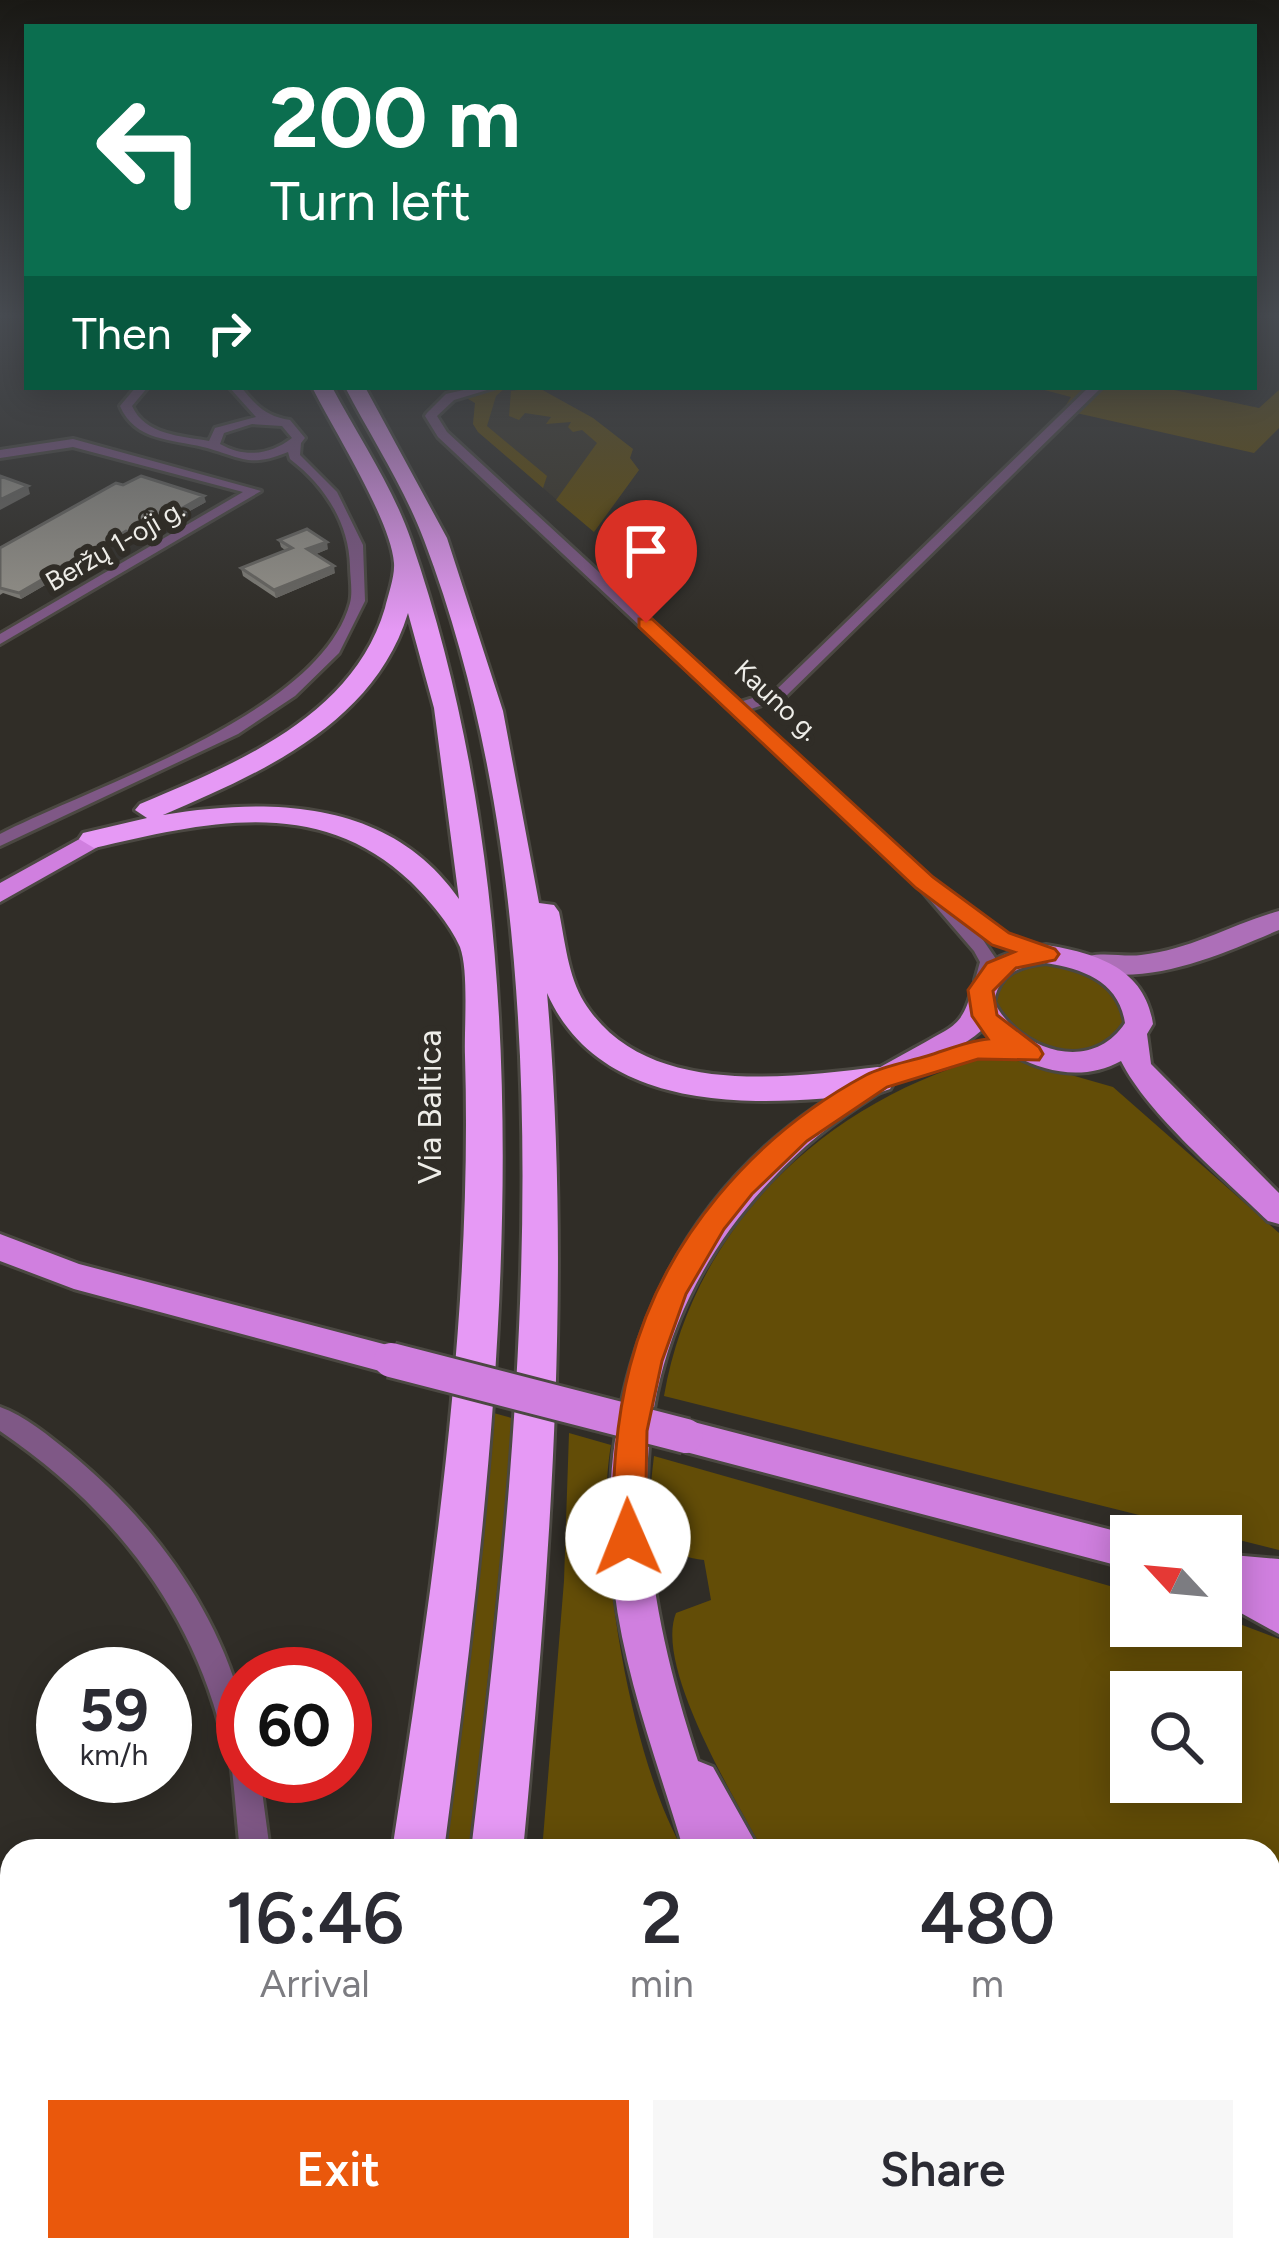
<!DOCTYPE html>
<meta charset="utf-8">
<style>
body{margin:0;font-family:Figtree,sans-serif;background:#f7f7f7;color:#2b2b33;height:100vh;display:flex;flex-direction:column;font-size:45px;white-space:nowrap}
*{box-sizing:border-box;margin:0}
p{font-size:39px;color:#7c7c81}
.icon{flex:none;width:66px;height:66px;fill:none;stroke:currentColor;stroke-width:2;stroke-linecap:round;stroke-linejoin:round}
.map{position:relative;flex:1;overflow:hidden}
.sheet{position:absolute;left:0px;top:1839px;width:1281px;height:423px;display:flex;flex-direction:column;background:#fff;border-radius:36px 36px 0 0;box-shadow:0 6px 30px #0003}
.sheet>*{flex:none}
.banner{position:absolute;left:24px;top:24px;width:1233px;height:366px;border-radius:0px;box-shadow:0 6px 30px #0003;background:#0b6e4f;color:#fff;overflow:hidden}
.needle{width:78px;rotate:296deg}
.controls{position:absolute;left:1110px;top:1515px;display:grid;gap:24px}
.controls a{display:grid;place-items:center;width:132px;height:132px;border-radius:0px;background:#fff;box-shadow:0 6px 30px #0003;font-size:60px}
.speed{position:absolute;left:36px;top:1647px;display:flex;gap:24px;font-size:60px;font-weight:700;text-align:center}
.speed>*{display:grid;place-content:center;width:156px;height:156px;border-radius:50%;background:#fff;box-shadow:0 6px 30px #0003;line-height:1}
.speed small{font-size:30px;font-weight:400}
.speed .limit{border:18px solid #d22;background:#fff;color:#111}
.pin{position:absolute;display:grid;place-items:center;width:102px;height:102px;color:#fff;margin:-123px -51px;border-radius:50% 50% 50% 0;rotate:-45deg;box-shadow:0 0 12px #0007}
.pin .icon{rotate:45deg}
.me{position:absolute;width:132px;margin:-66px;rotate:359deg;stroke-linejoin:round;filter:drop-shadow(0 0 9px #0008)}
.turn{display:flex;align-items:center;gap:42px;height:252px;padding:0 48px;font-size:54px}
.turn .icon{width:156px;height:156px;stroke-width:2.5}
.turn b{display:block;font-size:84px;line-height:102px}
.then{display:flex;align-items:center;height:114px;padding:0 48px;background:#0003;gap:24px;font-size:45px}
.eta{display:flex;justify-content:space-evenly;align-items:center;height:204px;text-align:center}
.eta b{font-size:72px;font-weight:600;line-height:84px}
.primary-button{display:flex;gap:24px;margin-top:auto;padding:24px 48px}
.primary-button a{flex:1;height:138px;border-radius:0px;background:#ea580c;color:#fff;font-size:48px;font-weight:600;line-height:138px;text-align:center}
.primary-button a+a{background:#f7f7f7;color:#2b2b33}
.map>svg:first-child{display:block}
</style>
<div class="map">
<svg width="1279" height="2261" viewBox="0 0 1279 2261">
<rect width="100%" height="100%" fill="#302d27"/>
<path fill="#3a3528" d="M537,387L593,418L633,449L630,458L639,470L594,532L478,432L473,424L475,403L460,394Z"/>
<path fill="#634d07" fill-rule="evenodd" d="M537,387L593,418L633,449L630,458L639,470L594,532L556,500L597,443L582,430L573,432L568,427L571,422L546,424L551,417L525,413L519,420L509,416L511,391Z
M1033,387H1160L1259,408L1279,390V428L1254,453L1063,410L1071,397Z
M505,388L496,396L487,426L547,476L543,488L478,432L473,424L475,403L460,394Z
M1063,964C1074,968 1088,970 1098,977C1132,1000 1133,1040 1089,1049C1003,1069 944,956 1063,964Z
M983,1058H1012L1113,1087L1279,1233V1550L664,1396C693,1228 821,1105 983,1058Z
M490,1412L515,1419L470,1851H443Z
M569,1433L611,1445C593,1544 632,1765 684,1851H542L564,1581Z
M654,1456L1131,1592V1626H1221V1617L1279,1639V1949L1269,1951V1851H763C736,1800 654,1667 676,1613L711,1600L704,1560C641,1553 648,1508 654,1456ZM1221,1692V1782H1131V1692Z
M1279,2029V2261H962L963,2250H1269V2030Z
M498,2250H790L789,2261H496Z"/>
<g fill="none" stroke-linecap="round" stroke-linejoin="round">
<g stroke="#4b4842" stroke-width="6">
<path id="minor" d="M136,387H148L132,406C145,435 181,436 209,441L215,428L256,417L229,387H241C256,406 267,417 290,420L305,438L301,443L300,455L337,492L363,545L365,601L339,653L295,696L238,734L0,846V834C95,785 320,714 350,603C353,592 350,577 350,566C349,522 324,485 290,459L288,452C247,469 240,456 203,447C171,439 135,441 120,406ZM252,424L282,426L292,438C270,455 245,458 220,444L224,433Z
M477,387H497L454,400L437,416L447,432L740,702L775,691L1089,387H1102L785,697L748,710L946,895L955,896L1007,935L1053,950L1055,954L1053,958L1046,960L993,943L977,931L998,962L992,985H978L975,980L980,962L974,951L918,886L438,437L425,416L427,413L446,394Z
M73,439L261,491L0,644V634L243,492L73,447L0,458V450Z
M0,1407C25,1416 49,1436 70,1453C148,1517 214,1603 241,1702C247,1724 243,1753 243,1776H260L270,1851H240C237,1824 235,1795 232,1770C230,1758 225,1746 222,1734C190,1605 109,1505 0,1431Z
M192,2250H226L224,2261H188Z"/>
</g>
<g stroke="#4b4842" stroke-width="6">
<path id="secondary" d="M1279,911V930C1219,955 1148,988 1081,969L1077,963C1091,948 1121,958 1141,955C1190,950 1232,924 1279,911Z"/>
</g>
<g stroke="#4b4842" stroke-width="6">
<path id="primary" d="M94,831L103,834L106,839L103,844L0,902V883Z
M1046,945C1096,953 1145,968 1153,1024L1147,1034L1151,1064L1279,1193V1224L1268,1221C1224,1178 1148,1115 1121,1061C1074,1087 1017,1066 982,1030C963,1047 941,1055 919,1068C881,1091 840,1116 806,1146C611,1322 622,1530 698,1761L713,1767L760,1851H684C658,1764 625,1678 614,1588C593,1414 650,1236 790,1126C838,1088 892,1061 945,1031C991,1005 944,958 1046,945ZM1046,963C1084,969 1119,982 1125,1023C1091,1075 1019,1050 994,1002C999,973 1019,966 1046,963Z
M0,1234L79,1264L391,1346L403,1350L408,1360L403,1370L391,1374L74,1289L0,1261Z
M686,1420L1131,1535L1135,1536H1131V1569L686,1452L673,1447L668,1436L673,1425Z
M1221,1554L1279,1559V1634L1221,1602Z
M1279,1964V2010L1269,2011V1965Z"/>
</g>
<g stroke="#4b4842" stroke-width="6">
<path id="motorway" d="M312,387H332C358,436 393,487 411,540C555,960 500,1420 444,1851H392C432,1589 473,1321 465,1056C464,1029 469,971 460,947C450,924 428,899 411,882C319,794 206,822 94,848L79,839L83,833L147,818L135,810L140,804C235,764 353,717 385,608C388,595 395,577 394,563C391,520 333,429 312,387ZM408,613L434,708L459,899C391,800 271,797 163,815C261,773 374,724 408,613Z
M345,387H365L447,538L503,711L539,903L554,905L559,912C565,941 568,976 584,1002C644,1098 784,1078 878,1067L890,1071L895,1080L890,1089L878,1093C766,1106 603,1119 547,993C572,1280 550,1565 523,1851H471C520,1438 575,937 424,540C404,487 371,437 345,387Z
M324,2250H384L382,2261H322Z
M415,2250H475L474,2261H414Z
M795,2250H857L852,2261H791Z"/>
</g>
<use href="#minor" fill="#7f5886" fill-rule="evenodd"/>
<use href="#secondary" fill="#ad6fb8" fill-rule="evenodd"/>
<use href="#primary" fill="#d07fdf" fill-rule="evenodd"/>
<use href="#motorway" fill="#e699f5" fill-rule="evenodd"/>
<g stroke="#4b4842" stroke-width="40" stroke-linecap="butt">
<path id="primary-bridge" d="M391,1360L686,1436"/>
</g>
<use href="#primary-bridge" stroke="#d07fdf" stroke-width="34"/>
</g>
<path fill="#807e77" d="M206,502L137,540L128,537L21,599L3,593L0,595V548Z
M279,540L328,549L316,554L335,573L276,598L243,576L241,568L286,551L281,547Z"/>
<path fill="#686661" d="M28,486L30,494L0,510V500Z
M204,496L206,502L137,540L136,534Z
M126,531L128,537L21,599L19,593Z
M327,542L328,549L309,557L307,549Z
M334,566L335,573L276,598L274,590Z"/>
<path fill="#95928a" stroke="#686661" stroke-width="3" d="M0,476L28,486L0,500Z
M141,476L204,496L136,534L126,531L19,593L0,588V548L116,483L123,485Z
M307,529L327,542L307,549L334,566L274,590L241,568L292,548L279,540Z"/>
<linearGradient id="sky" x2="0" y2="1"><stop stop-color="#1a1915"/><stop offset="0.5" stop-color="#484c52"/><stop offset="1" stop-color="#484c52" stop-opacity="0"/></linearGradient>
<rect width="1279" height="631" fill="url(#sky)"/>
<path fill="#ea580c" stroke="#983908" stroke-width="3" d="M639,619H652L933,877L1009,933L1055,949L1059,954L1055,960L1016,968L993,991L997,1015L1039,1047L1043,1054L1039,1060L978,1059L887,1087L807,1141L752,1194L724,1229L686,1294L662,1361L647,1431L645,1538L640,1549L628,1553L617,1549L612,1538C613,1479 615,1423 630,1366C662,1241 754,1135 866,1075C884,1066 907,1062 927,1056C947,1050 967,1041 988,1039L972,1016L968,990L987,963L1014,952L992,945L916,888L639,627Z"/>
<g text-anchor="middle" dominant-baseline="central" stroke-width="12" stroke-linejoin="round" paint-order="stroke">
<g font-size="27" fill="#eeede8" stroke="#302d27">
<text transform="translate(115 545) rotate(-30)">Beržų 1-oji g.</text>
<text transform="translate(777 700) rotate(43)">Kauno g.</text>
</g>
<g font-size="33" fill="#eeede8" stroke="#302d27">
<text transform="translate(429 1107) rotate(-90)">Via Baltica</text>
</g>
</g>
</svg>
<div class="controls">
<a><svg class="needle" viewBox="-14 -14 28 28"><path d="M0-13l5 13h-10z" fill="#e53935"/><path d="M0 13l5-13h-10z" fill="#7c7c81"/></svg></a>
<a><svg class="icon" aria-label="search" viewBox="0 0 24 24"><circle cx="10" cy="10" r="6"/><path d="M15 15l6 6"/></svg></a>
</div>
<div class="speed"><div>59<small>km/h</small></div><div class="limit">60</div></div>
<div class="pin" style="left:646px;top:623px;background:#d93025"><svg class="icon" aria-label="arrive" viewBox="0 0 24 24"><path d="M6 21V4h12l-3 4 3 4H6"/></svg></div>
<svg class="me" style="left:628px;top:1538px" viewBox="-20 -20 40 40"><circle r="19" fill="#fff"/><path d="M0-13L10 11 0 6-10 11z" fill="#ea580c"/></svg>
<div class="banner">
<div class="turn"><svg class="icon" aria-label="left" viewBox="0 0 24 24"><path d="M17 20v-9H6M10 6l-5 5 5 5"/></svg><div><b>200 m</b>Turn left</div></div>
<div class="then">Then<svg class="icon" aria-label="right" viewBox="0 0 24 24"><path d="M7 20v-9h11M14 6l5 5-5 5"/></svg></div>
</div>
<section class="sheet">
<div class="eta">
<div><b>16:46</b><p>Arrival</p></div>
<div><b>2</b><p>min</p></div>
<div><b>480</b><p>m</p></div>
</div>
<div class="primary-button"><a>Exit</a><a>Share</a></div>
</section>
</div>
